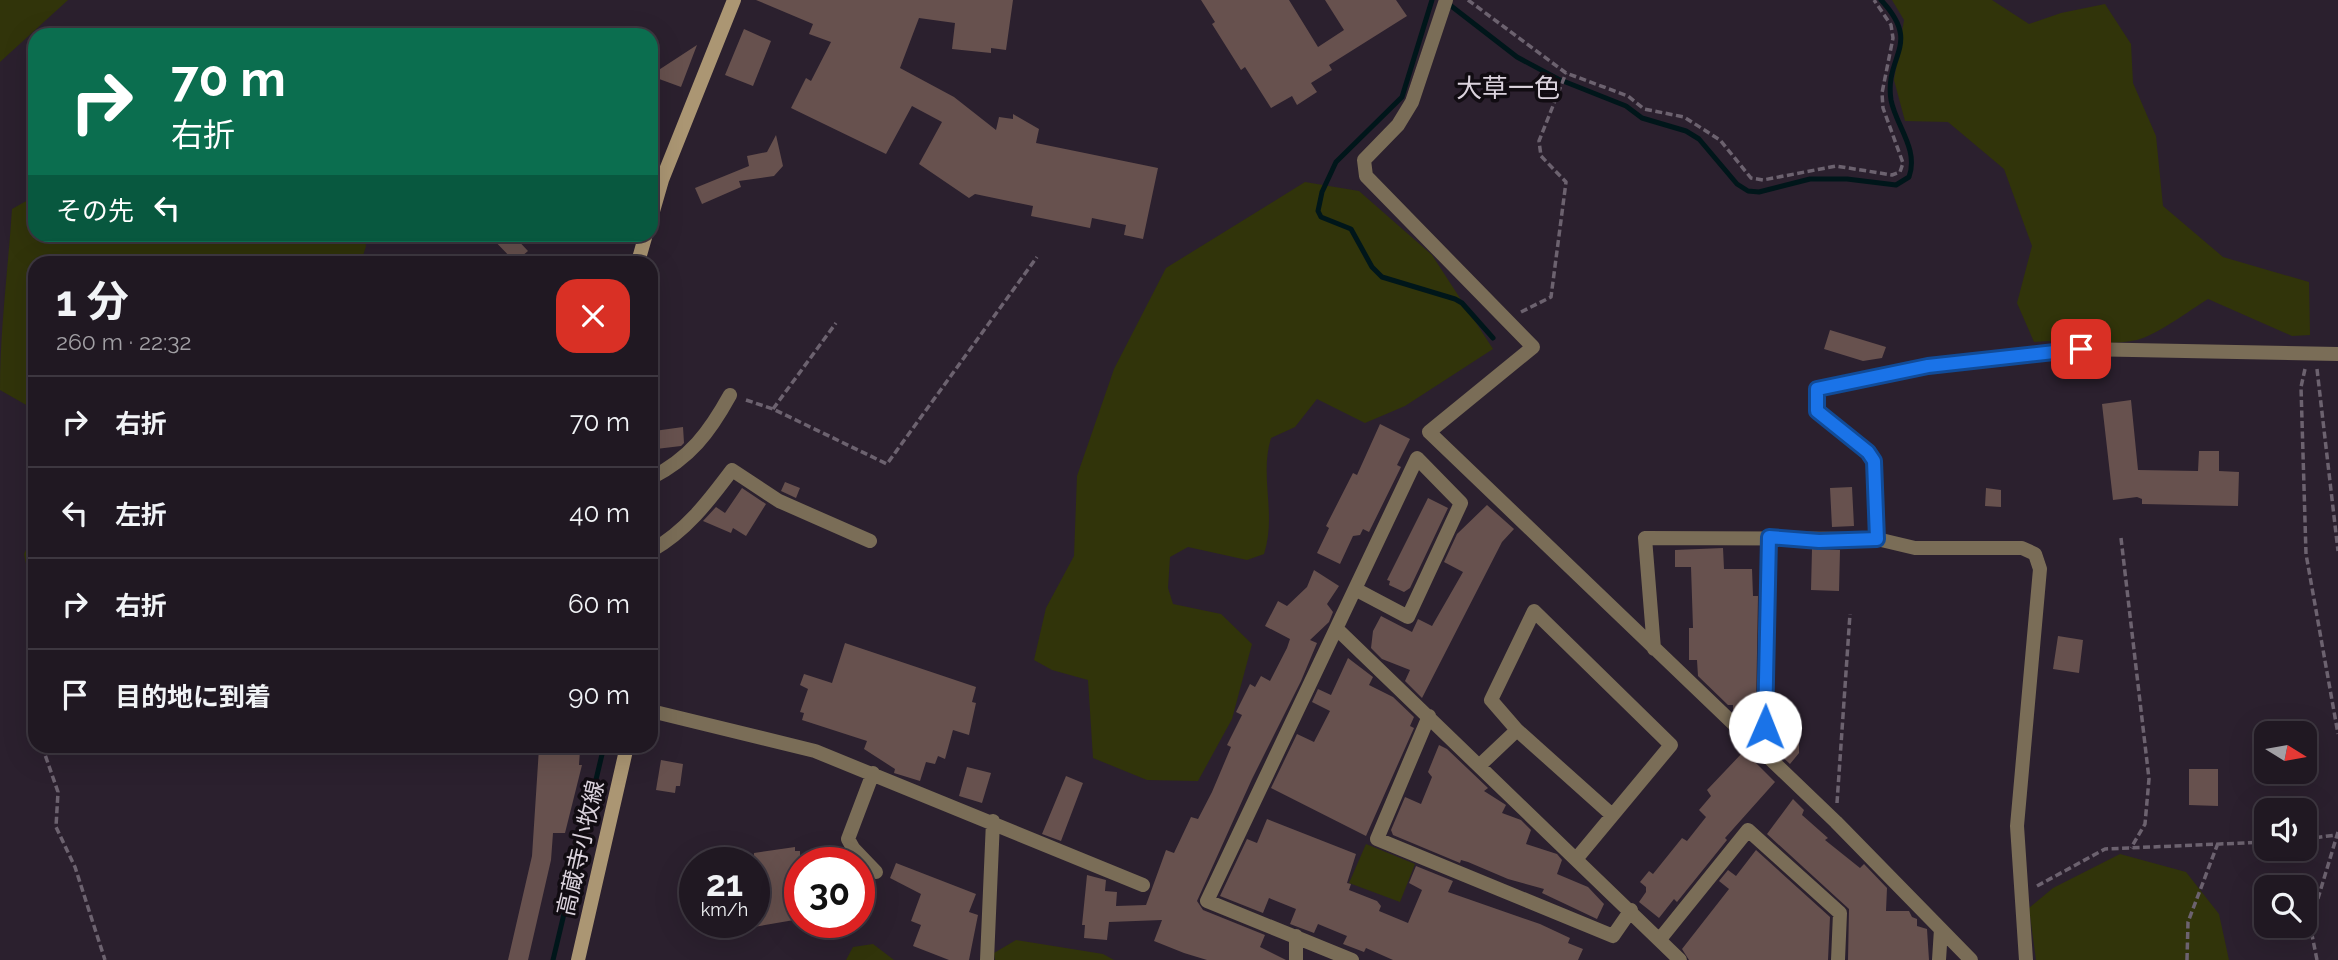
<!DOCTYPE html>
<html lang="ja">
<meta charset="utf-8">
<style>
body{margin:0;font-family:Raleway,"Noto Sans JP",sans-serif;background:#2d252f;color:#f1f3f6;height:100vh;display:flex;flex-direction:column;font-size:26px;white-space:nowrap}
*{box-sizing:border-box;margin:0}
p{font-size:23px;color:#a2a0a5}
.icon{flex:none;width:38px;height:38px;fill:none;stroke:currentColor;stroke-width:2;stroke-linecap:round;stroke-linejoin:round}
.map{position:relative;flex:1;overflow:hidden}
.panel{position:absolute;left:28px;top:256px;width:630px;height:497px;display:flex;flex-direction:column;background:#201822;border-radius:21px;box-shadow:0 7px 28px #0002,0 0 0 2px #3d3740}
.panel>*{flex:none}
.guide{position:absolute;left:28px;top:28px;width:630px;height:214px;border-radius:21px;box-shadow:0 7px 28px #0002,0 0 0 2px #3d3740;background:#0b6e4f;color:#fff;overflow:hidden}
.needle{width:46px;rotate:101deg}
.tools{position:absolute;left:2254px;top:721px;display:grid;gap:14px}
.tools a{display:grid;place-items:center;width:63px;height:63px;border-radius:14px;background:#201822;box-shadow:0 7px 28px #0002,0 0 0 2px #3d3740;font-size:35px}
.speed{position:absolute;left:679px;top:847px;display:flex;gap:14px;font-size:35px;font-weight:700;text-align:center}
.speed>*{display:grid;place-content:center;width:91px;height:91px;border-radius:50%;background:#201822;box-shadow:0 7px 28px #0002,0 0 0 2px #3d3740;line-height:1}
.speed small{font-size:18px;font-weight:400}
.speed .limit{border:10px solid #d22;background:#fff;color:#111}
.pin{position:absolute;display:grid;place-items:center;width:60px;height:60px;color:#fff;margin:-30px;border-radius:14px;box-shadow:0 4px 10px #0006}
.me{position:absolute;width:77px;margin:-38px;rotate:1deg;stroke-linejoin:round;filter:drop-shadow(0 0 5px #0008)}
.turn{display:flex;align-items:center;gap:24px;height:147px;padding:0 28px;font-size:32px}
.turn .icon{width:91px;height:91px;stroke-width:2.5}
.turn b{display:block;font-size:49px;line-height:60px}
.then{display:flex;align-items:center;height:66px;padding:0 28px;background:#0003;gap:14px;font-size:26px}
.round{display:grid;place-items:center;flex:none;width:74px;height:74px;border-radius:21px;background:#2d252f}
.head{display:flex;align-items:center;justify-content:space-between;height:119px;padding:0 28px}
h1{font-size:42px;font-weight:700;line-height:52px}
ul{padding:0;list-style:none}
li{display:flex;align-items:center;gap:21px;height:91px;padding:0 28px;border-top:2px solid #3d3740}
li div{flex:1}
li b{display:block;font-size:26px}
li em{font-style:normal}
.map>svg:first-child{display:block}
</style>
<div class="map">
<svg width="2338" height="960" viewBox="0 0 2338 960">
<rect width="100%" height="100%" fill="#2b202e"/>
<path fill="#31340a" d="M0,0H68L0,62Z
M1892,0H1992L2029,24L2061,13L2105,4L2131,44L2133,83L2156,136L2163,206L2223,257L2309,282L2310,335L2292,336L2208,299C2190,310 2157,335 2137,340C2104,347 2068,338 2034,342L2017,303L2032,246L2004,169L1948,122L1905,121L1894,80L1904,20Z
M1305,182L1359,191L1432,255L1493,349L1405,406L1365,423L1317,399L1295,427L1271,438C1259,477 1277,513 1264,554L1247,560L1188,547L1170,557L1168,588L1173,604L1221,614L1252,644L1232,719L1198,781L1147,780L1093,758L1088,680L1052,670L1034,660L1046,608L1074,556L1077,476L1114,369L1166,268Z
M35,196V234H364L366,246L361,262H35V410L0,390C0,329 8,270 12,209Z
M35,531V607L24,554Z
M1366,844L1415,864L1400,902L1349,883Z
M2120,854L2186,872L2219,914L2229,960H2036L2029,908L2053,888Z
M1016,940L1103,954L1114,960H995L994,953Z
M873,944L894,960H846L853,947Z"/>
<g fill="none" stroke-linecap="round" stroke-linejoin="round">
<path stroke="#00161a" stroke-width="5" d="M1432,0L1402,97L1336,162L1322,192L1318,211L1321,217L1351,229L1372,267L1382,277L1455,299L1462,303L1493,338
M1446,2L1517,57L1558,79L1626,106L1642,118L1686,131L1699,139L1737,184L1748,191L1759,192L1810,179H1847L1896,185L1909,177C1919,149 1896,126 1891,100C1884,55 1923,45 1881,0
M553,960L604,746"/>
</g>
<path fill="#67514e" d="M756,0H1013L1006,50L991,48V53L952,49L955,23L919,18L900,68L954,97L996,130L999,117L1013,119V114L1039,129L1036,143L1158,168L1143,239L1124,235L1126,225L1092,218L1090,228L1031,216L1033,206L975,194L969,198L919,164L942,122L912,106L886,154L791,108L806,78L811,81L831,42L809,34L813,24Z
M1201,0H1289L1318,47L1344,30L1325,0H1396L1407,16L1329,65L1332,70L1311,83L1317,92L1297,105L1292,96L1271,108L1245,67L1241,70L1212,24L1215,22Z
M744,29L771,41L753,86L725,75Z
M697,45L681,87L651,76V75Z
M776,135L783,166L774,176L739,181L741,187L702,204L695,188L749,166L747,156L767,152Z
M488,234H512L528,251L515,262Z
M1830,330L1886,347L1882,358L1863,361L1824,349Z
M2131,400L2138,470L2198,471L2199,451H2219V471L2239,472L2238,506L2142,504V499L2137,497L2113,500L2102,404Z
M1380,424L1410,439L1397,465L1401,467L1369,532L1363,529L1360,535L1353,536L1340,564L1317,553L1329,528L1326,526L1353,473L1357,475Z
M683,427L684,443L681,446L656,449L654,431Z
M785,482L800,488L796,498L781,491Z
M1852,487L1854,526L1832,527L1830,488Z
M742,488L766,504L746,536L733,528L731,533L703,521L716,507L725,513Z
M1986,488L2001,490V507L1985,506Z
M1428,498L1448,508L1410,588L1404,592L1389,585L1390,581L1387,580Z
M1487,505L1514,529L1502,542L1422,698L1405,681L1410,670L1382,659L1371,648L1373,631L1381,616L1412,632L1418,619L1432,626L1463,572L1444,562L1457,534Z
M1723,548L1724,569H1752L1753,596H1758L1756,710H1733V705H1728L1698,676L1697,660H1689V628H1693L1691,567H1675V550Z
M1812,549L1840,550L1839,591L1811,590Z
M1314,570L1339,586L1327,604L1333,612L1329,622L1310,640L1317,643L1301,681L1252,779L1197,901L1203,910L1265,935L1260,947L1286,960H1207L1184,953L1154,941L1162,920L1109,922L1107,940L1084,938L1085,925H1082L1087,875L1106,880L1105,891L1117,892L1116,906L1146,905L1166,850L1174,853L1191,817L1198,819L1212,792L1231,747L1227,745L1242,715L1236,712L1250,684L1255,687L1261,676L1270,681L1287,648L1290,639L1265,626L1278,601L1287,606L1307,587Z
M2058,636L2083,640L2079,673L2053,669Z
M845,643L976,687L972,702L976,703L969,735L953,730L945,759L938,756L935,764L926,762L920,781L894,773L895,769L864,749L867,741L802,720L804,713L800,712L808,689L800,685L804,674L832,683Z
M1348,658L1373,677L1369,685L1393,697L1414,717L1410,726L1414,728L1366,836L1271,788L1297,734L1314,742L1330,711L1312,702L1318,689L1331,695Z
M1778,717H1799V753L1790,764L1778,753Z
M1439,745L1447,749L1488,788L1484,791L1506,805L1502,813L1521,820L1531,830L1526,844L1557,854L1562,860L1557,874L1588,887L1604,904L1597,919L1542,893L1544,889L1508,879L1468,862L1461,860L1460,863L1393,835L1391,830L1405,797L1421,804L1432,777L1428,772Z
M539,748L580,750L579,765H582L565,833H553L551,860L528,960H508L532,856Z
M1744,751L1775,782L1725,838L1727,840L1677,902L1674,899L1659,918L1639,902L1646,892V887L1640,882L1649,871L1653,874L1682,838L1687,841L1706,817L1699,810L1711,796L1707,790Z
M661,760L683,764L680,786H676L675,793L656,790Z
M967,767L991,773L982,803L959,796Z
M2189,769H2218V806L2189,805Z
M1066,776L1083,783L1061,841L1042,834Z
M1793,799L1804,810L1802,815L1828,838L1825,840L1860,868L1864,864L1887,888L1886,911H1909L1912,917L1917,919V926L1927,929L1929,960H1848L1849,909L1767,834Z
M1267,819L1356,854L1347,883L1351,884L1349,890L1377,901L1381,906L1379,911L1408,923L1422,890L1409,883L1416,866L1453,881L1448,892L1540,924L1570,938L1568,943L1583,949L1578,960H1393L1366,948L1364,952L1343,944L1347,936L1318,924L1314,933L1290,924L1296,909L1269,898L1263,913L1220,896L1247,839L1257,843Z
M795,847V851H800V919L754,927V853Z
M1756,850L1830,917L1828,960H1689L1682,949L1729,889L1719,881L1728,870L1736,876Z
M896,863L976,894L969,912L978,915L969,960H949L913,946L921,925L911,921L921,894L890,878Z"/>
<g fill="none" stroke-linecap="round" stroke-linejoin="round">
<path stroke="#6c626f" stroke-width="3.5" stroke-dasharray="7 3.5" stroke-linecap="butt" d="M1468,0L1566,73L1628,96L1644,109L1684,117L1720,140L1751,178L1763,180L1836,166L1892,175L1900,172L1903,163L1883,108L1882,93L1893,38L1891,25L1874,0
M1521,312L1551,297L1566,182L1541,156L1539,141L1566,73
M2305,369L2301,387L2306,554L2338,734
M2317,369L2338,551
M746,400L773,409L887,464L1037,257
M773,409L836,323
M2121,538L2149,779L2145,824L2131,848
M35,641L28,681L35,697
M42,746L58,792L56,827L75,867L105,960
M1837,803L1850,614
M2305,839L2336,835
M2037,886L2105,849L2266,842
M2187,960L2188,922L2218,843
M2317,960L2310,925L2338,832"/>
<path stroke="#7a6d57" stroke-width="14" d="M1446,0L1412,102L1398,125L1364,160L1366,176L1533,347L1429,432L1836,822L1971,960
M651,478C690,458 709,433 730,395
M1877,539L1874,461L1868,452L1817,411V389L1928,366L2081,349L2338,354
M651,551C686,531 708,502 732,470L779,501L870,541
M1337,629L1680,960
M1654,649L1645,538L1877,539L1915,548H2022L2035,554L2040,569L2017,826L2026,960
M651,711L815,751L1143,885
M1429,716L1377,839L1613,936L1631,910
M1517,730L1612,815
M1765,755L1769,537
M1480,765L1517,730L1491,700L1534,611L1671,745L1577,858
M873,773L848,839L853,848L876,872
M1660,939L1748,830L1840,913L1838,960
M987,960L993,821
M1296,960V936
M1352,960L1207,901L1417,458L1461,503L1408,617L1355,589
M1939,960L1941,929"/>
<path stroke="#ab9673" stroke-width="14" d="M651,218L662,180L734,0
M638,262L646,234
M578,960L627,746"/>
</g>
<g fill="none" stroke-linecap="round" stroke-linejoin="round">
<g stroke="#114b97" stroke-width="18">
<path id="route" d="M1765,727L1769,537L1819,541L1877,539L1874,461L1868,452L1817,411V389L1928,366L2081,349"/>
</g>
<use href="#route" stroke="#1a73e8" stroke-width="12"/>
</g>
<g text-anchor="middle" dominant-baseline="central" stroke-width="7" stroke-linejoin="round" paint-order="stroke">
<g font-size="23" fill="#dbd3dd" stroke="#110c12">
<text transform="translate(580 848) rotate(-77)">高蔵寺小牧線</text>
</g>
<g font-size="26" fill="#dbd3dd" stroke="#110c12">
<text x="1508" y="88">大草一色</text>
</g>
</g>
</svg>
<div class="tools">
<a><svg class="needle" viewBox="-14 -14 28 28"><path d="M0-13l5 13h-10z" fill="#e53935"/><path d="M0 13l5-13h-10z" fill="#a2a0a5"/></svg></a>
<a><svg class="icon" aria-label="sound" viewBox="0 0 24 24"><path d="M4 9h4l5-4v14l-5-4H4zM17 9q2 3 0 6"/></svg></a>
<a><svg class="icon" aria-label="search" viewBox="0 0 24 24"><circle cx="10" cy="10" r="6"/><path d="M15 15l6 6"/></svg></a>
</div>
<div class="speed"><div>21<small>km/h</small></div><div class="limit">30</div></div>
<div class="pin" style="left:2081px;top:349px;background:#d93025"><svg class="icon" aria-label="arrive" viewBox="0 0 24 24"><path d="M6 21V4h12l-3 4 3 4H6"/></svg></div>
<svg class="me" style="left:1765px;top:727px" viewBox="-20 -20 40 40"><circle r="19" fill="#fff"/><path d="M0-13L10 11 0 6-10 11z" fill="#1a73e8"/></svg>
<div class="guide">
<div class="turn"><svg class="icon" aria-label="right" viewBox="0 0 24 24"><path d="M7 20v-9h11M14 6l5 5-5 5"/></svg><div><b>70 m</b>右折</div></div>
<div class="then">その先<svg class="icon" aria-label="left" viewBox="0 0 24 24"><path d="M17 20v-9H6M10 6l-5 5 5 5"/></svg></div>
</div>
<section class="panel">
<div class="head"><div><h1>1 分</h1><p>260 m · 22:32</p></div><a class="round" style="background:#d93025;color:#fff"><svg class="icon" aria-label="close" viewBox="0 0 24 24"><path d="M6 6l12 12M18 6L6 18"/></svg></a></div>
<ul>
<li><svg class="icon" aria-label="right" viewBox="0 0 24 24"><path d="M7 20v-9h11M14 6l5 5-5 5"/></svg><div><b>右折</b></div><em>70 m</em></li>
<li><svg class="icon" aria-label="left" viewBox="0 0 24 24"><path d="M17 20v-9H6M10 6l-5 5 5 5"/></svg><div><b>左折</b></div><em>40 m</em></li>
<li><svg class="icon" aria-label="right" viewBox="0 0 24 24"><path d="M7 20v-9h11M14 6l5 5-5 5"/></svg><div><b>右折</b></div><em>60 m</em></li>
<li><svg class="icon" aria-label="arrive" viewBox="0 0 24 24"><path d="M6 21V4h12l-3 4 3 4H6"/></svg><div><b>目的地に到着</b></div><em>90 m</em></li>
</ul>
</section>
</div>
